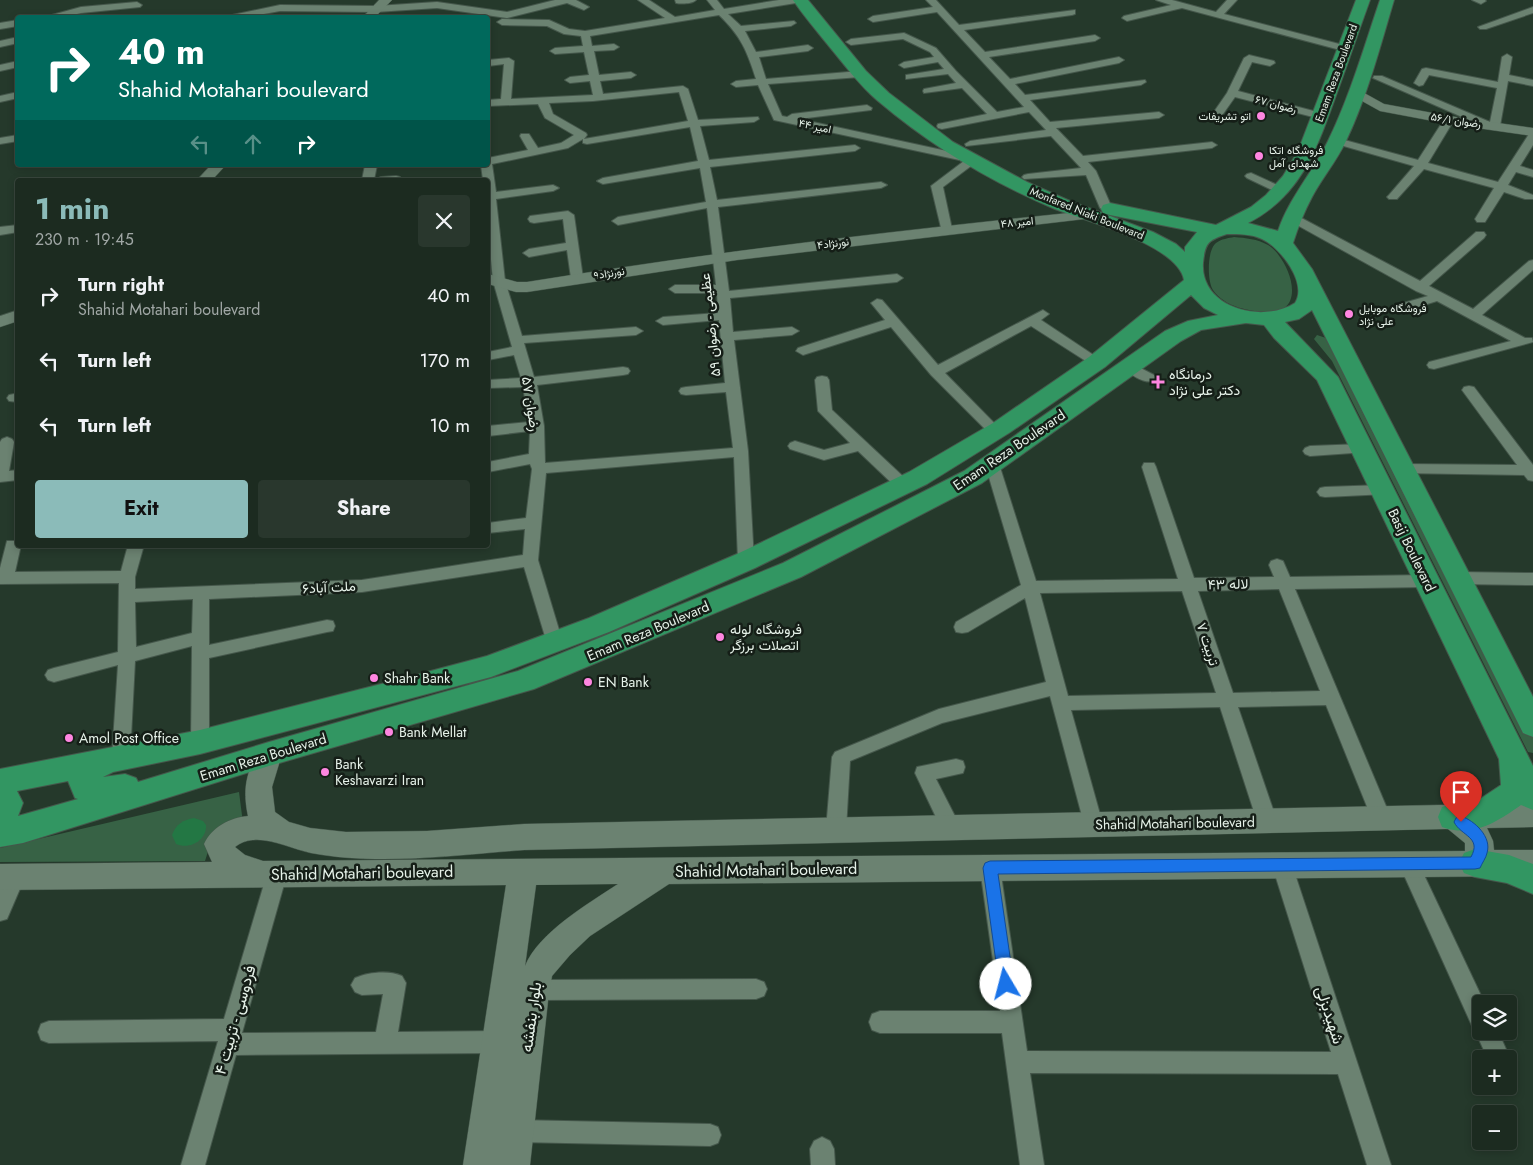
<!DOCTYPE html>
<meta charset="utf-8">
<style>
body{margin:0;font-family:Jost,Vazirmatn,sans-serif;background:#29372d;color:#f1f3f6;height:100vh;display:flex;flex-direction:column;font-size:19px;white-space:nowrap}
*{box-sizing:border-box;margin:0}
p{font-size:16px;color:#a0a7a5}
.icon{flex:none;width:28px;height:28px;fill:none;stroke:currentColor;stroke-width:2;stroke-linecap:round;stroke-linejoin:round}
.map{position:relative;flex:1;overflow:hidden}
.details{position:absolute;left:15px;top:178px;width:475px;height:370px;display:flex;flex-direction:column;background:#1c2b20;border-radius:5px;box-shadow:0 2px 8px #0003,0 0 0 1px #3a473e}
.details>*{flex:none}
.banner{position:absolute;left:15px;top:15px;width:475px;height:152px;border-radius:5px;box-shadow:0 2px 8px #0003,0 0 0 1px #3a473e;background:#00695c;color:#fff;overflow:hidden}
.fabs{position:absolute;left:1472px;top:995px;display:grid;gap:10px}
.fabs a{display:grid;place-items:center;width:45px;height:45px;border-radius:5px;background:#1c2b20;box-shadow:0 2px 8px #0003,0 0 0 1px #3a473e;font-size:25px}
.pin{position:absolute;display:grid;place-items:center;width:42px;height:42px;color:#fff;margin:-51px -21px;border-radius:50% 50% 50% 0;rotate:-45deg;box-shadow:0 0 5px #0007}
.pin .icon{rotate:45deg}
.me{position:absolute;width:55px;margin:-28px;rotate:352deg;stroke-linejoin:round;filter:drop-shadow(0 0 4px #0008)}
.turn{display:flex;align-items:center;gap:18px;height:105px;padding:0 20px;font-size:22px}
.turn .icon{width:65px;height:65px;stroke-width:2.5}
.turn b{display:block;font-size:35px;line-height:42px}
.lanes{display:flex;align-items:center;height:48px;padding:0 20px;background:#0003;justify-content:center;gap:25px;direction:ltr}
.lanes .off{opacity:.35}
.round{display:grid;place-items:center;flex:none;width:52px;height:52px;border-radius:5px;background:#29372d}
.head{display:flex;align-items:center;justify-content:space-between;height:85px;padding:0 20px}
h1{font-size:30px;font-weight:700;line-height:38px;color:#8bbbb9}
.button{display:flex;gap:10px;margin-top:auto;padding:10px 20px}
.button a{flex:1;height:58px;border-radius:5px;background:#8bbbb9;color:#111;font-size:20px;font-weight:700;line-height:58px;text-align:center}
.button a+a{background:#29372d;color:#f1f3f6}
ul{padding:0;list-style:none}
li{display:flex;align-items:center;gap:15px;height:65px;padding:0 20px}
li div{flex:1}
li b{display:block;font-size:19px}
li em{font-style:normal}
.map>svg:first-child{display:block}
</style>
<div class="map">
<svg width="1533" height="1165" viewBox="0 0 1533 1165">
<rect width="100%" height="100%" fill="#25392b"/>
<path fill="#376245" d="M1234,237C1246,238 1257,239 1268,245C1289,258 1309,312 1269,312C1251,312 1224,307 1213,290C1207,281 1207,250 1216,243C1221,239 1229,238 1234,237Z
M1317,335L1326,338L1533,736V753L1528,752L1526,748L1332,361L1314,339Z
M239,792L243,823L211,842L205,861L0,862V848Z"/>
<path fill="#237744" d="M194,818L203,821L206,825C207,840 190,850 176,844L172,835C176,824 183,820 194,818Z"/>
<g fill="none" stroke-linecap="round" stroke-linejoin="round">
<g stroke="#45574b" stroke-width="2">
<path id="minor" d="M555,0H576L589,7L584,10L567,3L507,18L437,8L376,12L280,11L241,18H218L280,5L376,6L437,2L507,12Z
M638,0H649L675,17L715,10L707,0H717L724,9L779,0H801L796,3L728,14L741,26L794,21L796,23L791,26L745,31L756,52L808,45L813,48L808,51L759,57L766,79L860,71L865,74L860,77L768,84L782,116L787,117L792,114L867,105L872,108L871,110L799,119L970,156L979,160L943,187L952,229L950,232H942L931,186L964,161L774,120L758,85L736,87L731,84L736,81L756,79C747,51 741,36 719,15L590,36L592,46L614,44L619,47L614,50L594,51L599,75L631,72L636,75L631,78L600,81L603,94L683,86L688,89L698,120L758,117L759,119L754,122L700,126L709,160L855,145L860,148L855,151L710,167L717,200L881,182L887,185L881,188L718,207L729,291L897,274L903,278L897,282L730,298L733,332L792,327L799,331L792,335L734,340L748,451L754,561L752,565L746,567L740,565L738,561L734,457L546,473L538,560L563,643L561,648L555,650L549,648L547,643L524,567L362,592L209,599V645L327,620L333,621L335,626L333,631L327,632L209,658V742L206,747L200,750L194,747L191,742L192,646L135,661L130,757L127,762L121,765L115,762L112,757L118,665L54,682L48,680L45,675L48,670L54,668L118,652L119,583L0,584V568L7,541H18V545H21L15,572L121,571L128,545H144L135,577V589L362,580L523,555L525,529L488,533V523L526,518L532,469L530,464L488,472V462L529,454L530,431L488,436V426L529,422L523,387L488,388V380L521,378L514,355L488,360V352L512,347L493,281L488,227V180H483L481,165H488V158L528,150L520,136L521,134H529L538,148L561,143L574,135L545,118L538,104L488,106V100L501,99L504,64L488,66V60L509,58L514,61L511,99L593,95L590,81L570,83L565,80L570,77L589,75L584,52L555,54L550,51L555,48L583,46L581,36L564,34L547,26L502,25L497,22L502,19L549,20L569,29L585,31L665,18ZM679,92L688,121L584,139L587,135L586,133L553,114L549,103L593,101ZM690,127L698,161L603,178L597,181L603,184L700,168L706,202L618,217L612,221L618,225L707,208L716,285H675L669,289L675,293H717L718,313L663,317L656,321L663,325L719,320L725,383L686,387L681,388L679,391L681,394L686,395L726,392L733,448L545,463L544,426L537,385L623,375L628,374L630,371L628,368L623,367L534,377L524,343L636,335L643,331L636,327L522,336L505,281L496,199L553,191L559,188L553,185L496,192L492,164L568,148L583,139V143L587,144ZM193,599L192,633L136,647L135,602Z
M675,0H696C692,4 681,4 676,3Z
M926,0H936L959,25L1075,10V14L1072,15L964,30L985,52L1095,35L1100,38L1095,41L989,57L1010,79L1119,57L1124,60L1119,63L1015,84L1025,95L1145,80L1146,82L1141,85L1030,100L1050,122L1159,112L1164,115L1159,118L1056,128L1083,156L1212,142L1217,145L1212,148L1088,162L1096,171L1112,208L1106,212L1100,208L1086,175L1024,179L1022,177L1024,175L1028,174L1081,168L1051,136L966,146L965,144L970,141L1046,130L1029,112L942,129L938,128L937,126L938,124L987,114L962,88L924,93L923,91L924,89L956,83L948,74L906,79V75L944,69L938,62L904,68L899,65L904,62L934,57L930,52L903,39L851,45L846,42L851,39L904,33L936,48L956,71L997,112L1024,107L937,12L873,22L868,19L873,16L933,7Z
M1156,0H1172L1216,12L1227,0H1237L1224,14L1347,46L1349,48L1344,51L1182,8L1127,21L1122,18L1124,16L1171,5Z
M1472,0H1485L1486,1L1481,4Z
M137,2L142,5L140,7L81,13L60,18H41L81,7Z
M1533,7V13L1486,29H1480L1478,27Z
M18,20V26L0,29V23Z
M18,37V43L0,47V41Z
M1507,54L1512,57L1509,75L1533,80V86L1508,81L1500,126L1495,129L1485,127L1373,78L1374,76H1382L1490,122L1497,88L1429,75L1423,85L1419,86L1414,83L1422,69L1426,68L1498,82L1502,57Z
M1249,55L1274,61L1275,63L1270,66L1252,62L1238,91L1325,114L1326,116L1325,118L1321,119L1235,97L1218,121H1210L1209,119L1227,93L1244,58Z
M18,61V67L0,71V65Z
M18,92V98L0,102V96Z
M1449,117L1454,120L1428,163L1498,182L1529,134L1533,133V145L1520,166L1533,170V177L1516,172L1508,185L1533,195V199H1525L1504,192L1485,222H1477L1475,219L1494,188L1424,169L1397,199H1389L1387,197L1389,195L1414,166L1333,143L1332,141L1337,138L1418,160L1445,118Z
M18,135V141L0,144V138Z
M365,165H377L374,180H362Z
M1251,173L1284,188L1286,190L1284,192H1276L1247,178L1245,176L1247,174Z
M396,176L400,177L401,180H375L381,177Z
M568,211L574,215L583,278L577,282L571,278L567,250L529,257L523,253L529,249L566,243L563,219L534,223L530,222L528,219L530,216Z
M1292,213L1420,281L1476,232H1484L1486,235L1484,238L1429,286L1473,309L1529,261L1533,260V270L1482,315L1525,338H1532L1533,342L1434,369L1429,368L1427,365L1429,362L1511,341L1437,301L1405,311L1400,310L1399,307L1400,304L1428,296L1416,291L1288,220L1286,217Z
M18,225V232L0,235V227Z
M877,299L882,300L938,365L1043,310L1049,314L1041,320L1104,362L1102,365H1092L1031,326L945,373L1002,431L1000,434H990L931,375L891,327L803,355L796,351L798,348L885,320L871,303Z
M1131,363L1154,375L1156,378L1154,381C1144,384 1130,375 1124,367L1126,364Z
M822,376L827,377L829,380L832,410L908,481L911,485L908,489L903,490L898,489L858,451L824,460L790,449L788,446L790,443L795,441L824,450L850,443L818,411L815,380L817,377Z
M1469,386L1474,387L1533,465V481L1528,480L1524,475L1398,473L1396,469L1398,465L1403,464L1517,465L1462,390L1464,387Z
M14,394H18V402L9,401L7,398L9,395Z
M7,437L12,439L14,442L9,471L18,470V480L0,482V442L2,439Z
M1362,444L1367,446L1369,449L1367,452L1310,456L1305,454L1303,451L1305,448L1310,446Z
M992,459L997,460L999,464L1036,581L1178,579L1142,467L1144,463H1154L1156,467L1194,578L1274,577L1269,565L1271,561L1277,559L1283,561L1290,577L1427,575L1433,577L1435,581L1433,585L1427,587L1295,589L1391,818L1388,824L1381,826L1374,824L1326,705L1238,707L1277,821L1274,827L1267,829L1260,827L1257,821L1220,707L1071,710L1103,825L1100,831L1093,833L1086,831L1050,696L942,723L850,761L846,830L843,836L836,838L829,836L826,830L832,757L835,752L939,709L1046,682L1025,598L968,632L962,633L956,632L954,627L956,622L1021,585L985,464L987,460ZM1279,589L1320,691L1233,693L1198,591ZM1182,591L1216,693L1068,696L1040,593Z
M1382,485L1387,486L1390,490L1387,494L1325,497L1320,496L1317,492L1320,488L1325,487Z
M1458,572L1533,573V585L1458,584L1452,582L1450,578L1452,574Z
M956,759L963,761L965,767L963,773L936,779L961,828L958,834L951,836L944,834L915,773L917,767Z
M1409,855L1416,858L1485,1004H1481V1031H1498L1509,1056L1508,1059H1488L1475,1031L1476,1029L1473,1028L1399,864L1402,858Z
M1282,856L1289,859L1292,865L1391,1165H1367L1338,1074L1030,1073L1044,1165H1020L1002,1033H880L872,1030L869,1022L872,1014L880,1011H1000L980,868L983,862L990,859L997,862L1000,868L1027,1051L1331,1052L1272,865L1275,859Z
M277,865L284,868L287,874L242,1033L376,1032L383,994L362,995L355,992L351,985L355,978C368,972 389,970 402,976L406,983L398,1032L498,1031L506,1034L509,1042L506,1050L498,1053L236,1055L205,1165H181L218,1041L49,1043L41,1040L38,1032L41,1024L49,1021L224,1019L267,874L270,868Z
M15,868L22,871L25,877L7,919L0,921V889L8,871Z
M756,979L764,982L767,989L764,996L756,999L534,1000L526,997L523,990L526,983L534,980Z
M517,1120L710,1124L718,1127L721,1135L718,1143L710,1146L517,1142L509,1139L506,1131L509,1123Z
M822,1137L830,1141L834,1149L835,1165H811L810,1149L814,1141Z"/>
</g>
<g stroke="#45574b" stroke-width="1">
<path id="tertiary" d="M379,0H392L374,18H362Z
M1357,89L1384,104L1449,116L1533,128V136L1449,124L1380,111L1353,96L1351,93Z
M211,165H226L212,180H197Z
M1088,211L1093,212L1095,215L1093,218L737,260L527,292H516L488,284V274L517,282H527C713,252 900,230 1088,211Z
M18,310V321L0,327V316Z"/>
</g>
<g stroke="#45574b" stroke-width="1">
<path id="secondary" d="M269,743L278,746L282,754L272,787L275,812L289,822L310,828L346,832L427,831L524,824L1533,803V827L1487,828L1493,841L1494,850H1533V876L669,884L590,936L570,955L552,976L548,1001L530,1165H463L506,885L0,890V864L212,862L204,844C212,827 229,818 248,816C242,787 247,772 260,746ZM1448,829L1465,843V851L263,861L245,855L235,847C256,830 287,848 311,853C380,866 455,855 524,850ZM618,884C588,904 539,932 525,966L536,885Z"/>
</g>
<g stroke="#45574b" stroke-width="2">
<path id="primary" d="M793,0H808L866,71L889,93L953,142L1027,182L1070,201L1153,232L1176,244L1185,252V247L1197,232L1110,215L1103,213L1101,209L1103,205L1110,203L1216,225L1251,207L1266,195L1283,176L1298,151L1356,0H1370C1359,30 1349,60 1338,90C1318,145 1303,195 1248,223L1278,231C1289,198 1313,172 1328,141C1350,96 1364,47 1380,0H1394C1380,47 1367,97 1346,141C1336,162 1322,178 1312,197C1304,212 1298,227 1293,243L1312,269L1533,697V737L1523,733L1312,310L1299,319L1285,322L1338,377L1533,766V810L1521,805C1497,822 1473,838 1442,827L1438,817L1442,807L1453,804L1477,801L1501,785L1499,759L1317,380L1274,338L1264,325L1246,323L1201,330L1181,341L982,483L801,577L534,689L269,766L23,843L0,847V769L200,730L397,680L487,656L589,618L737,554L909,472L993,423L1089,357L1184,280C1178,245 1086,221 1055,209C991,182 931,146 878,101C859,85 844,64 828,45C816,30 803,15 793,0ZM1227,234C1239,234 1251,234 1262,239C1280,247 1308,283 1295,303C1262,324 1200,308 1203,263C1205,243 1208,240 1227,234ZM1191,295L1204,308L1218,315L1188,321L1165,331L964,471L783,563L518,671L269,742L138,782L136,778L125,774L103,777L113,772L200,754L491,677L609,632L755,568L927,484L1009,433L1105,367ZM68,781L75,798L78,799L18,816L23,803L17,791Z
M1475,849L1509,855L1533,864V894L1507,883L1475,877L1464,873L1459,863L1464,853Z"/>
</g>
<use href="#minor" fill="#6b8271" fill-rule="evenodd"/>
<use href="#tertiary" fill="#6b8271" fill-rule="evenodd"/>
<use href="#secondary" fill="#6b8271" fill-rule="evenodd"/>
<use href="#primary" fill="#329662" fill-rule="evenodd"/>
</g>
<path fill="#1a73e8" stroke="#114b97" d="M1461,816C1475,821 1492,837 1487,853C1486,858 1482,863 1480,868L1475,869L998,874L1014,984L1012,989L1006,991L1001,989L999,984L983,868L985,863L990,861L1471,857C1482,837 1461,836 1454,822L1456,818Z"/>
<g fill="#fe86e0" stroke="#151e17" stroke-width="2">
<circle cx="1261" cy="116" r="5"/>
<circle cx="1259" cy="156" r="5"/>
<circle cx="1349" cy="314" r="5"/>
<path d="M1155.5 374.5h5v5h5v5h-5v5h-5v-5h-5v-5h5z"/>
<circle cx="720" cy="637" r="5"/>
<circle cx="374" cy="678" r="5"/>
<circle cx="588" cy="682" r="5"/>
<circle cx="389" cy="732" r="5"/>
<circle cx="69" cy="738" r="5"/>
<circle cx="325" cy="772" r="5"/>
</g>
<g text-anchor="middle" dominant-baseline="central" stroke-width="5" stroke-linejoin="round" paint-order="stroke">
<g font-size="11" fill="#e6f2e9" stroke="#151e17">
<text transform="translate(1336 73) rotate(-70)">Emam Reza Boulevard</text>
<text transform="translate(1276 104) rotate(15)">رضوان ۶۷</text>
<text transform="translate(1456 120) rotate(9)">رضوان ۵۶/۱</text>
<text transform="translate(815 126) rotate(12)">امیر ۴۴</text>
<text transform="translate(1087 213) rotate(22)">Monfared Niaki Boulevard</text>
<text transform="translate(1017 222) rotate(-6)">امیر ۴۸</text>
<text transform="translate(833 243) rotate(-7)">نورنژاد۴</text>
<text transform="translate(609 273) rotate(-9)">نورنژاد۹</text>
</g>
<g font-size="11" fill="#e6f2e9" stroke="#151e17" text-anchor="start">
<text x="1251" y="116" text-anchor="end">اتو تشریفات</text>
<text x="1269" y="150">فروشگاه اتکا<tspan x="1269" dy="13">شهدای آمل</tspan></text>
<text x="1359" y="308">فروشگاه موبایل<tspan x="1359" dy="13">علی نژاد</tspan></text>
</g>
<g font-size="14" fill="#e6f2e9" stroke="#151e17">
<text transform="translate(710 325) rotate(-96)">عظیمی - رضوان ۵۹</text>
<text transform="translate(531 404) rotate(81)">رضوان ۵۷</text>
<text transform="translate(1009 450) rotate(-34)">Emam Reza Boulevard</text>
<text transform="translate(1412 550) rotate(64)">Basij Boulevard</text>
<text transform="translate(1228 584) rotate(-1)">لاله ۴۳</text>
<text transform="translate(329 587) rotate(-3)">ملت آباد۶</text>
<text transform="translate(648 631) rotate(-23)">Emam Reza Boulevard</text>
<text transform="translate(1208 644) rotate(72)">تربیت ۷</text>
<text transform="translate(263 757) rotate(-17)">Emam Reza Boulevard</text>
<text transform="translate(1175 823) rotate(-1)">Shahid Motahari boulevard</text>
</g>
<g font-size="14" fill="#e6f2e9" stroke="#151e17" text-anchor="start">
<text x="1169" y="374">درمانگاه<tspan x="1169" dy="16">دکتر علی نژاد</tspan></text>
<text x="730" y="629">فروشگاه لوله<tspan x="730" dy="16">اتصلات برزگر</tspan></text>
<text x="384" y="678">Shahr Bank</text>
<text x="598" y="682">EN Bank</text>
<text x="399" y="732">Bank Mellat</text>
<text x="79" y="738">Amol Post Office</text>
<text x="335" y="764">Bank<tspan x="335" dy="16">Keshavarzi Iran</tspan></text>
</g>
<g font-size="16" fill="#e6f2e9" stroke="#151e17">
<text transform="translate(766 870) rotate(-1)">Shahid Motahari boulevard</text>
<text transform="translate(362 873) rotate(-1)">Shahid Motahari boulevard</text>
<text transform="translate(1330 1015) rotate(72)">شهیدبزلی</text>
<text transform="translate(531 1017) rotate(-82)">بلوار بنفشه</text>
<text transform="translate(235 1020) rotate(-74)">فردوسی - تربیت ۴</text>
</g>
</g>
</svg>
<div class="fabs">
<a><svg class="icon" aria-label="layers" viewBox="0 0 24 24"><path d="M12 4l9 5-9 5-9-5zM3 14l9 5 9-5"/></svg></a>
<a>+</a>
<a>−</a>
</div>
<div class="pin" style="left:1461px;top:822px;background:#d93025"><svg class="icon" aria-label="arrive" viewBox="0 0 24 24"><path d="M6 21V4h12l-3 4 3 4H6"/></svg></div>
<svg class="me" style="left:1006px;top:984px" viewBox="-20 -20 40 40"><circle r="19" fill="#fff"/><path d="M0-13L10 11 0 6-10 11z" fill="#1a73e8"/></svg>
<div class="banner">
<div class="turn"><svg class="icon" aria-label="right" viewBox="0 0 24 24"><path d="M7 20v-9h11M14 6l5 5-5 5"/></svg><div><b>40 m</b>Shahid Motahari boulevard</div></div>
<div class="lanes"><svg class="icon off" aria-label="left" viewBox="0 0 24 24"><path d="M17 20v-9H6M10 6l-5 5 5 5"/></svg><svg class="icon off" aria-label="ahead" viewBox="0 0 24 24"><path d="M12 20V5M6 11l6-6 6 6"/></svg><svg class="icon" aria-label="right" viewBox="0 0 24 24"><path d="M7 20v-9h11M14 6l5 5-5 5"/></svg></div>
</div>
<section class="details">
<div class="head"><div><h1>1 min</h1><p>230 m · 19:45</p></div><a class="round"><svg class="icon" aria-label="close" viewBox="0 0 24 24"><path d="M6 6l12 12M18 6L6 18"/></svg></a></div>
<ul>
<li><svg class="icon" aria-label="right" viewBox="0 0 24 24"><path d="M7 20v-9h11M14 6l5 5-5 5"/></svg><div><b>Turn right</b><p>Shahid Motahari boulevard</p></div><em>40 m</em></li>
<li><svg class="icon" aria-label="left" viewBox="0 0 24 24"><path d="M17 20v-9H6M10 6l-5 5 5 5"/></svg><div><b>Turn left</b></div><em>170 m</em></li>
<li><svg class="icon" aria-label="left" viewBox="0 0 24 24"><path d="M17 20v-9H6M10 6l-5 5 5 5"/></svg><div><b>Turn left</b></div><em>10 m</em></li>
</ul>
<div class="button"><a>Exit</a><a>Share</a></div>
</section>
</div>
